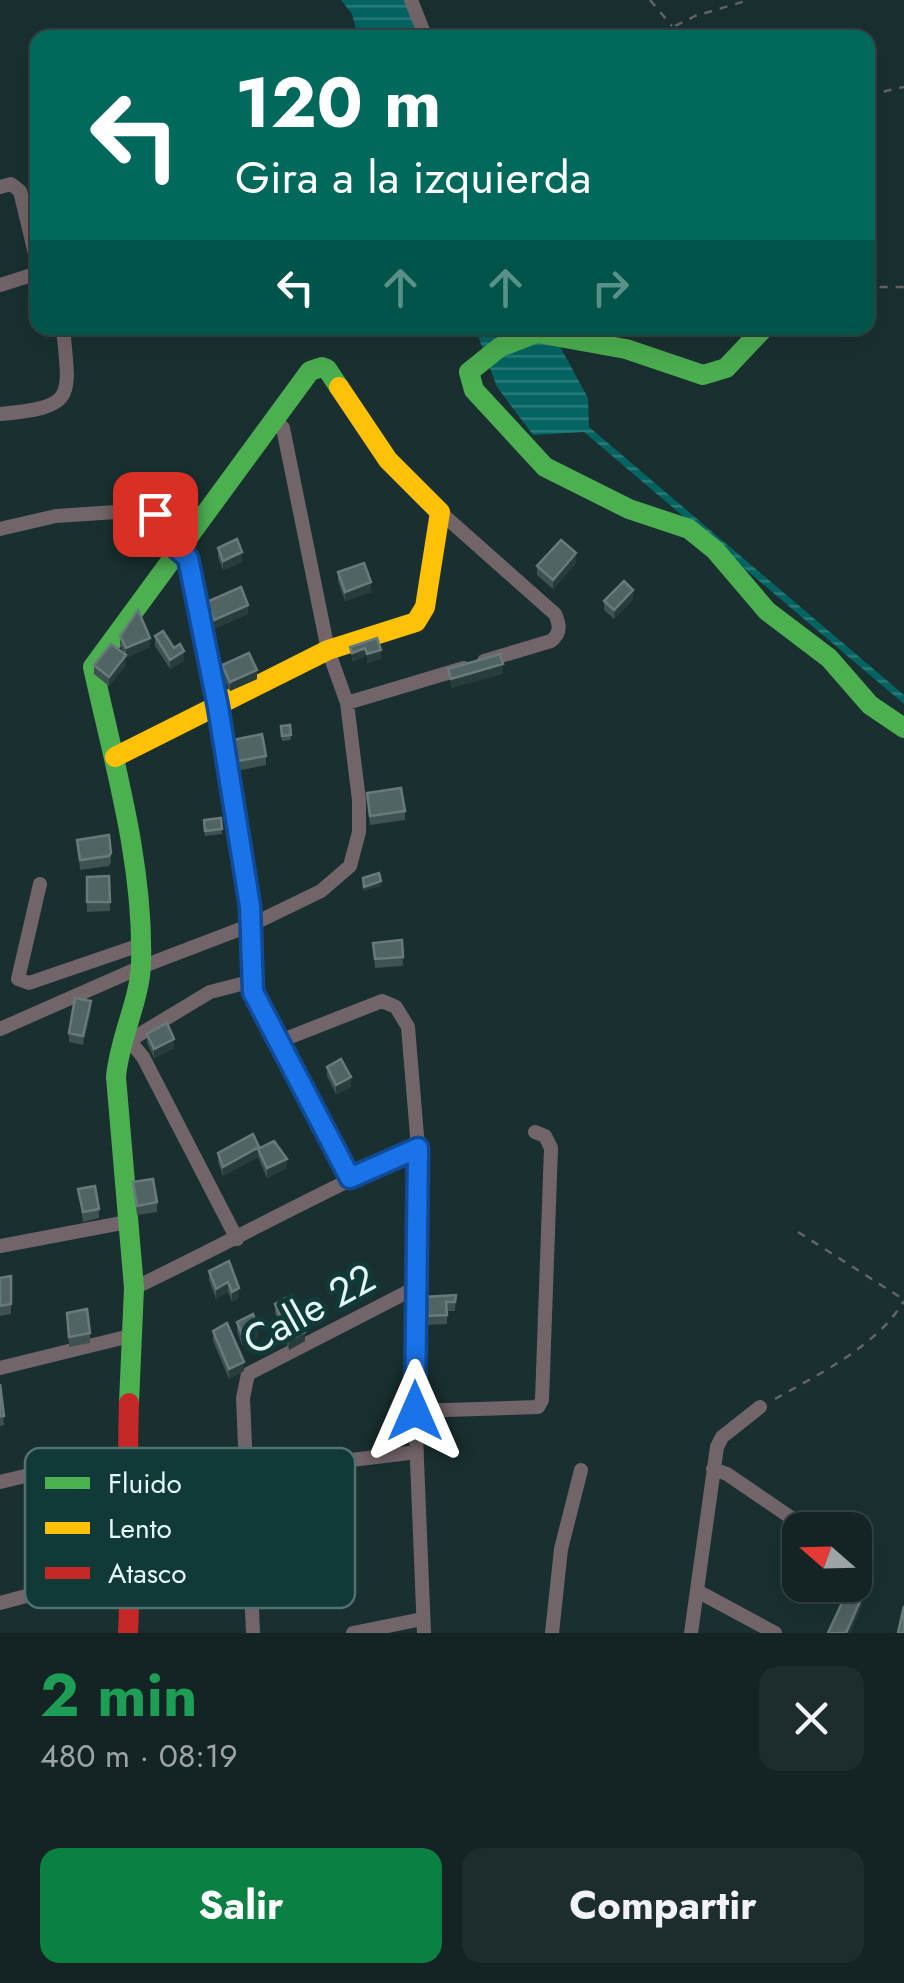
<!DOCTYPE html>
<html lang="es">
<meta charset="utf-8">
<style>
body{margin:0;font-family:Jost,sans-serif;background:#1d2c2c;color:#f1f3f6;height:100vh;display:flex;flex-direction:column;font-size:38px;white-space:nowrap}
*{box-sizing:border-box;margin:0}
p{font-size:32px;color:#9da4a6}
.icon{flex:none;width:55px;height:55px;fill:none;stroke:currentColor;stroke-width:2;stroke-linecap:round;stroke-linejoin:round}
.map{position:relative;height:1633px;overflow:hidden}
.drawer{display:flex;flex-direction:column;background:#142424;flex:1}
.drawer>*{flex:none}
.top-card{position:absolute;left:30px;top:30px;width:845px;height:305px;border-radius:20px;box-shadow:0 10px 40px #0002,0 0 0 2px #334141;background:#00695c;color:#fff;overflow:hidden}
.needle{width:65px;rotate:290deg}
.buttons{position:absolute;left:782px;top:1512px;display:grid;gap:20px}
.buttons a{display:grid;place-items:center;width:90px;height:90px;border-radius:20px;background:#142424;box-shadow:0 10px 40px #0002,0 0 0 2px #334141;font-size:50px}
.pin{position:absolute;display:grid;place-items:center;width:85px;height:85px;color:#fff;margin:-42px;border-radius:20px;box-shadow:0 5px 15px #0006}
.me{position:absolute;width:110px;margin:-55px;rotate:0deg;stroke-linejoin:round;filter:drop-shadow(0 0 8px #0008)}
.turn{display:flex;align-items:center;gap:35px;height:210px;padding:0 40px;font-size:45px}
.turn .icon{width:130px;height:130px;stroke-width:2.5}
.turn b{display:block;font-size:70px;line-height:85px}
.lanes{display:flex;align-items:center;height:95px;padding:0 40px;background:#0003;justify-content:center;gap:50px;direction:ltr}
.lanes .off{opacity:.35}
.round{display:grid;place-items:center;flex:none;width:105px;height:105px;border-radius:20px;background:#1d2c2c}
.head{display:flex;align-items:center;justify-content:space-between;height:170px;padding:0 40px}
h1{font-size:60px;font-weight:700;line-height:75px;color:#1e9e55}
.primary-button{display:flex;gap:20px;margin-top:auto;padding:20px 40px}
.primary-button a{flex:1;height:115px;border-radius:20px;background:#0b8043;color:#fff;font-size:40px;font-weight:700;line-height:115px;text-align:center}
.primary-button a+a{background:#1d2c2c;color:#f1f3f6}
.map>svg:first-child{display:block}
</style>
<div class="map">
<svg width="904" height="1633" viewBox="0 0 904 1633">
<defs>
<pattern id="water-rules" width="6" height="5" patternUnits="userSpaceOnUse" patternTransform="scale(2.5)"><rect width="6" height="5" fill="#046462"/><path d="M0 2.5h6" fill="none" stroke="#287b79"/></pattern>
</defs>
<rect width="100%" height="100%" fill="#1a3030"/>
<path fill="url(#water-rules)" d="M341,0H404L421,37H358L352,14Z
M475,328H550L588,398L589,427L904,695V704L584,432L533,435L497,387Z"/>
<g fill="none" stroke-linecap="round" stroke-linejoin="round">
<path stroke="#656366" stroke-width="2.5" stroke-dasharray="8 8" stroke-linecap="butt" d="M650,0L672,26
M681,38L673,27L695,16L749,0
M868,95L904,87
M868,276L880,287H904
M798,1232L903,1299
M775,1399C819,1374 877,1346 904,1301"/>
<path stroke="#72656a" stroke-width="14" d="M411,0L426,38
M0,187L11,184L20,191L38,266
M0,285L38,273
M0,414C76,407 70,399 63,328
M440,512L555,614C560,625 561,633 551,641L484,661
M0,529L56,516L146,510L160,521L163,537L188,558L219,707L250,906L253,993L349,1178
M347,703L464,668
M40,884L18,979L29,983L140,945
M0,1029L141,967L251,925L321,891L350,866L359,832V800L347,703L328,650L283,428L274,418
M124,1034L143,1057L237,1239
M132,1039L210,992L253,981
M280,1041L382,1001L396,1007L408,1027L418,1148L415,1411L424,1633
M0,1246L127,1222
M134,1288C229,1243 321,1191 418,1148
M0,1368L134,1335
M415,1411L538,1407L542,1400L551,1148L545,1136L535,1132
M311,1465L417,1452
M713,1469L727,1474L790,1517
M0,1482L127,1452
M699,1592L775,1633
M0,1603L131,1568
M253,1633L243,1398L248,1374L415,1288
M353,1633L422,1619
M552,1633L561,1549L581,1470
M691,1633L717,1447L722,1437L760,1407"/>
<path stroke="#4caf50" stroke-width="20" d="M764,328L726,368L703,375L626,349L537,333L500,347L469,372L474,390L545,467L629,509L689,529L715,550L767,611L829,658L870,705L904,728
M129,1403L134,1288L116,1077C119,1039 140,1000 141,964C144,864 114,763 93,667L310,371L322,367L327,369L339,387"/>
<path stroke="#ffc107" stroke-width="20" d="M115,757L328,650L416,622L425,607L440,512L388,460L339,387"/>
<path stroke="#c62828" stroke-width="20" d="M128,1633C132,1556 126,1480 129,1403"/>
</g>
<path fill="#3f5150" d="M218,548L242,562L223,570L218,557Z
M576,563L553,589L537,575V566Z
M338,572L371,592L345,601L338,581Z
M633,599L614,619L604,610V601Z
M207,602L248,614L214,629L207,611Z
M120,636L150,647L126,658V665L109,686L94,674V665L124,654L120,645Z
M155,636L174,648L184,661L170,669L155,646Z
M222,665L257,679L230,691L222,674Z
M290,725L291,740L282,741L281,726Z
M233,740L266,756V765L237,771Z
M367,793L405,811V820L370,825Z
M221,818L222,834L205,836L204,820Z
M109,835L111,862L109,866L80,870L77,840Z
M109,876L110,911L87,912V877Z
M402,940L403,966L375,968L373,943Z
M91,1010L83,1045L69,1042V1033Z
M147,1034L174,1048L154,1058L147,1043Z
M327,1067L351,1087L336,1094L327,1076Z
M259,1147L287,1168L267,1178L258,1157L223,1176L218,1162V1153Z
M133,1182L157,1202V1212L137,1215Z
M78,1189L99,1209V1218L83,1222Z
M229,1261L239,1298L232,1302L228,1292L216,1299L209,1280V1271Z
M0,1278L11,1304V1314L0,1316Z
M456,1295L455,1311H447V1324L424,1325V1297Z
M275,1304L305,1341L289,1350L275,1313Z
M67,1313L90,1333V1343L69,1347Z
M237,1322L258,1337L242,1345L237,1331Z
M213,1331L244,1371L229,1379L213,1341Z
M0,1384L4,1425L0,1426Z"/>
<path fill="#293c3c" d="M242,552V562L223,570V561Z
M576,553V563L553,589V580Z
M371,582V592L345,601V592Z
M633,590V599L614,619V610Z
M248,605V614L214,629V620Z
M150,638V647L126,658V648Z
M365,648V657L352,662V653Z
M381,650V659L367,664V654Z
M184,651V661L170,669V660Z
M126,655V665L109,686V677Z
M503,664V674L451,688V679Z
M257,670V679L230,691V682Z
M381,881V886L364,891V887Z
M91,1001V1010L83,1045V1036Z
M174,1039V1048L154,1058V1049Z
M351,1077V1087L336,1094V1085Z
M259,1147L258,1157L223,1176V1167Z
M287,1159V1168L267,1178V1168Z
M228,1282V1292L216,1299V1289Z
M239,1288V1298L232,1302V1292Z
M258,1327V1337L242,1345V1335Z
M305,1332V1341L289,1350V1340Z
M244,1362V1371L229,1379V1369Z
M862,1597V1606L850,1633H846Z"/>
<path fill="#516362" stroke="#687a79" stroke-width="2.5" d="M237,539L242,552L223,561L218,548Z
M561,540L576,553L553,580L537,566Z
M364,563L371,582L345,592L338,572Z
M624,581L633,590L614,610L604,601Z
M241,587L248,605L214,620L207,602Z
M138,610L150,638L126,648L120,636Z
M163,631L174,648L180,644L184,651L170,660L155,636Z
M377,638L381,650L367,654L365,648L352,653L350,647Z
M111,644L126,655L109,677L94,665Z
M249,653L257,670L230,682L222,665Z
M500,654L503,664L451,679L448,669Z
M290,725L291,735L282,736L281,726Z
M262,734L266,756L237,761L233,740Z
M401,788L405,811L370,816L367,793Z
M221,818L222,829L205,831L204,820Z
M109,835L111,853L109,856L80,860L77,840Z
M379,873L381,881L364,887L363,878Z
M109,876L110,902H87V877Z
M402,940L403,957L375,959L373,943Z
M75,998L91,1001L83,1036L69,1033Z
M167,1023L174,1039L154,1049L147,1034Z
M341,1059L351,1077L336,1085L327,1067Z
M253,1134L259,1147L223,1167L218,1153Z
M274,1141L287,1159L267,1168L258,1149Z
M153,1179L157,1202L137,1206L133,1182Z
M95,1186L99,1209L83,1212L78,1189Z
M229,1261L239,1288L232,1292L228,1282L216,1289L209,1271Z
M11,1276V1304L0,1306V1278Z
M291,1295L305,1332L289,1340L275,1304Z
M456,1295L455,1302H446L447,1315L424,1316V1297Z
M87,1309L90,1333L69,1337L67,1313Z
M253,1314L258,1327L242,1335L237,1322Z
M227,1323L244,1362L229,1369L213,1331Z
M0,1384L4,1416H0Z
M848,1590L862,1597L846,1633H828Z
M904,1606V1633H898Z"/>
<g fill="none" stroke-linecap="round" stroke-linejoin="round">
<g stroke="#114b97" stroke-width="25">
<path id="route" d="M155,514L160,521L162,536L188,558L218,707L250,906L253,992L350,1178L418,1148L415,1411"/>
</g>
<use href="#route" stroke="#1a73e8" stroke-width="18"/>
</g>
<g text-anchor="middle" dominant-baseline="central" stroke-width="10" stroke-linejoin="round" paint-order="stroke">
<g font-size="40" fill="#e3f8f6" stroke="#113938">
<text transform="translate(309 1309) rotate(-29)">Calle 22</text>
</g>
</g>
<rect x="25" y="1448" width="330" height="160" rx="15" fill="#113938" stroke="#507271" stroke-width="2.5"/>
<rect x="45" y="1477" width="45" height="12" fill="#4caf50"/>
<rect x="45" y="1522" width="45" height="12" fill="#ffc107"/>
<rect x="45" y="1567" width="45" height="12" fill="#c62828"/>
<g font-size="28" fill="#e3f8f6">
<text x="108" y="1493">Fluido</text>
<text x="108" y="1538">Lento</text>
<text x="108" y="1583">Atasco</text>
</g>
</svg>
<div class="buttons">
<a><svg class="needle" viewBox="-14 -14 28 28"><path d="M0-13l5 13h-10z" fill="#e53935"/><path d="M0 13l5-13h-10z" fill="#9da4a6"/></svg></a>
</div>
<div class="pin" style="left:155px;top:514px;background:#d93025"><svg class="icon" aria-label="arrive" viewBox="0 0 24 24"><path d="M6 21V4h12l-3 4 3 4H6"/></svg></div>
<svg class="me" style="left:415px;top:1411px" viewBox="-20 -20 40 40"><path d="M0-17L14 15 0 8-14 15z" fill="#1a73e8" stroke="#fff" stroke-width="4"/></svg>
<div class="top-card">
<div class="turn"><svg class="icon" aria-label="left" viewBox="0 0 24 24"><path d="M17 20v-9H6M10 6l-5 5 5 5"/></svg><div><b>120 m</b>Gira a la izquierda</div></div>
<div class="lanes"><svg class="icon" aria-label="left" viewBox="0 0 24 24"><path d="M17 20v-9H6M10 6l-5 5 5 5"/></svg><svg class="icon off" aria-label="ahead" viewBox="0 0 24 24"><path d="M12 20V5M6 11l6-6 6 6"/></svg><svg class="icon off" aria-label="ahead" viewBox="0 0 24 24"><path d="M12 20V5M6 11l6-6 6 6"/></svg><svg class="icon off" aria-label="right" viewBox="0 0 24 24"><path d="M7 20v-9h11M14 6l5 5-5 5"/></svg></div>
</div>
</div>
<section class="drawer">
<div class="head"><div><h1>2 min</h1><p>480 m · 08:19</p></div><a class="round"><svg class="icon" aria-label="close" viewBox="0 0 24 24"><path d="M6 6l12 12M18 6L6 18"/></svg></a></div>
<div class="primary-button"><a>Salir</a><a>Compartir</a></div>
</section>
